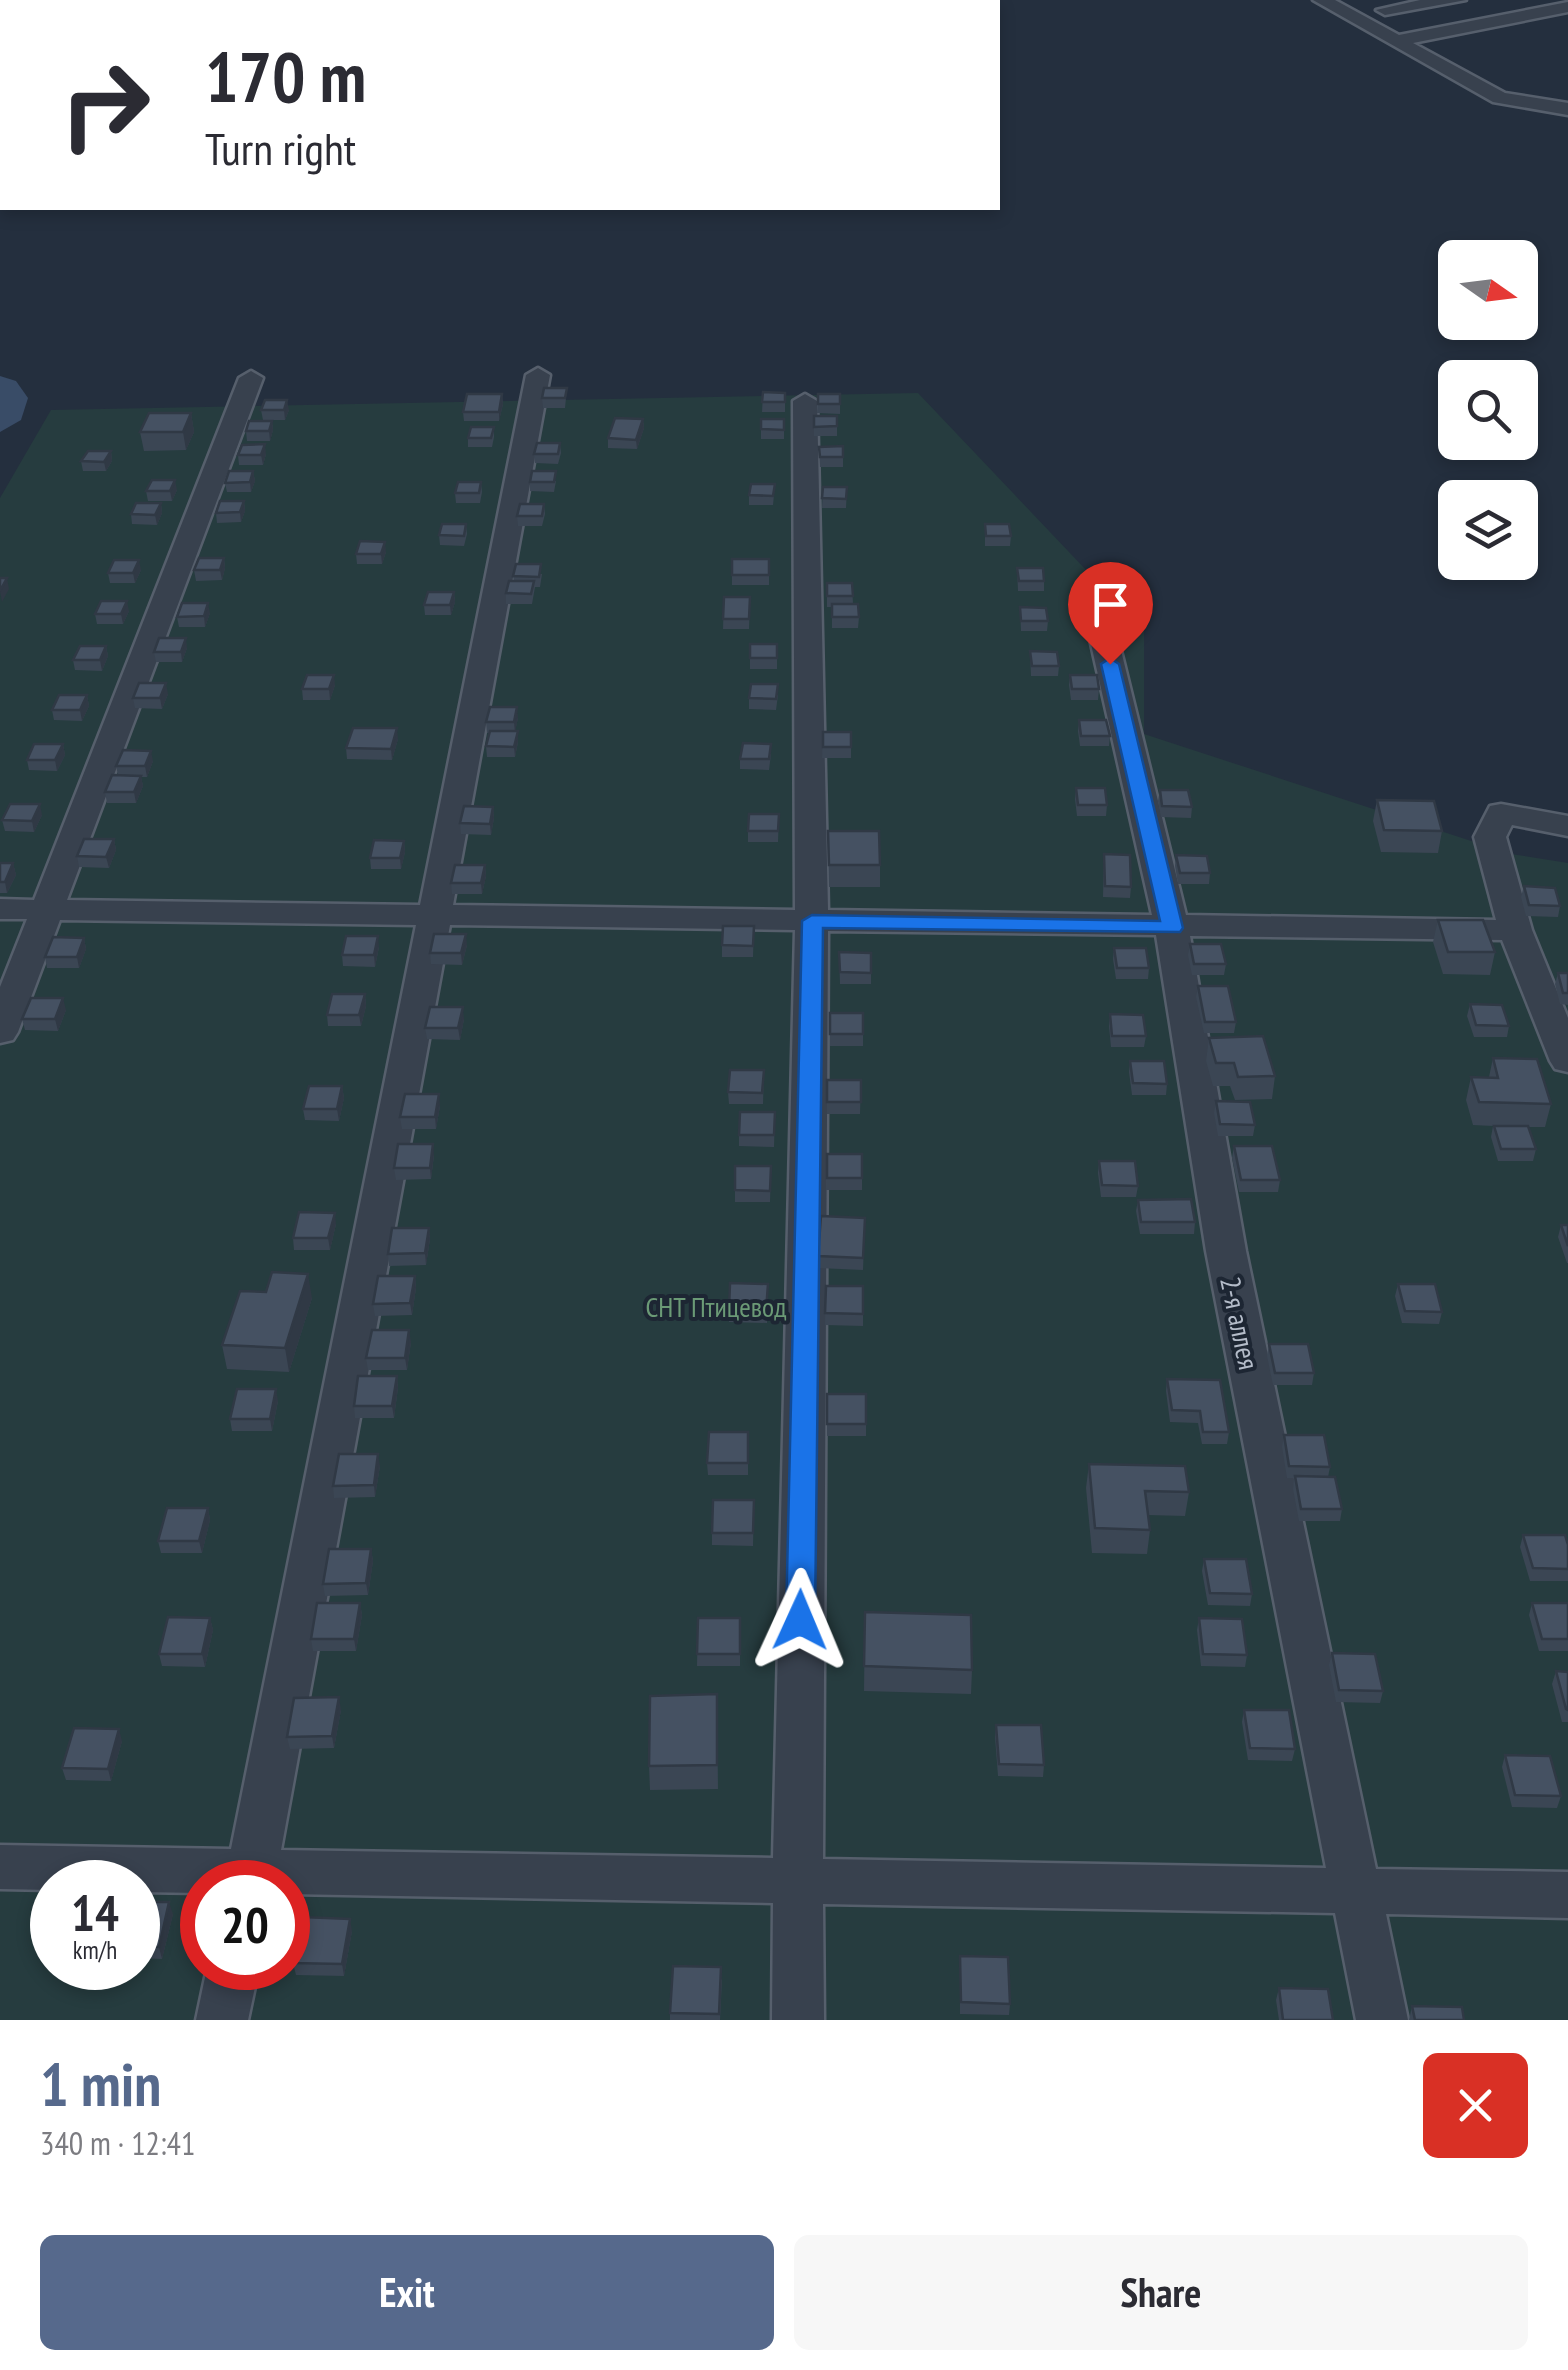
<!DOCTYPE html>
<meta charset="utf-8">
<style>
body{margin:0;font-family:"PT Sans Narrow",sans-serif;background:#f7f7f7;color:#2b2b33;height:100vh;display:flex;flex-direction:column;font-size:38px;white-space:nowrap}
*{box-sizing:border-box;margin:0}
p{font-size:32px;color:#7c7c81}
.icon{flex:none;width:55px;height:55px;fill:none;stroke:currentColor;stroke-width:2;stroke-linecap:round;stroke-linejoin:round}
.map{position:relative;height:2020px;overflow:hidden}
.side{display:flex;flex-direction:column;background:#fff;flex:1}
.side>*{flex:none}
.top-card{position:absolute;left:0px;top:0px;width:1000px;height:210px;box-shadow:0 5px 15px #0003;background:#fff;color:#2b2b33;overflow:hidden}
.needle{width:65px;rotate:104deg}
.controls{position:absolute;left:1438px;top:240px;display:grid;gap:20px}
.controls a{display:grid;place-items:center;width:100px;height:100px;border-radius:15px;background:#fff;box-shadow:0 5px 15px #0003;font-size:50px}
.speed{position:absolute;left:30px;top:1860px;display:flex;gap:20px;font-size:50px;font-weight:700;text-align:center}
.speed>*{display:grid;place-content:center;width:130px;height:130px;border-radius:50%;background:#fff;box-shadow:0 5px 15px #0003;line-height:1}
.speed small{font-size:25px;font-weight:400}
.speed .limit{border:15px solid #d22;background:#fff;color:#111}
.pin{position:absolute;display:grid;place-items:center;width:85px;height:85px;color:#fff;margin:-102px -42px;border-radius:50% 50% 50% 0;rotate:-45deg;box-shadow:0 0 10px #0007}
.pin .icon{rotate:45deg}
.me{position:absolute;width:110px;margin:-55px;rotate:1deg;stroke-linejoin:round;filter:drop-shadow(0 0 8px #0008)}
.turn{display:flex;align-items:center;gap:35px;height:210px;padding:0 40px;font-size:45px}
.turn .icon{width:130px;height:130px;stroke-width:2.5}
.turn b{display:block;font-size:70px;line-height:85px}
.round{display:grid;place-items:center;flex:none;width:105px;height:105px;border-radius:15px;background:#f7f7f7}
.summary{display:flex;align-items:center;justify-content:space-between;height:170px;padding:0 40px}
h1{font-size:60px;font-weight:800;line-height:75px;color:#56698c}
.button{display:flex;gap:20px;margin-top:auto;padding:20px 40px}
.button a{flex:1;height:115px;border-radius:15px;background:#56698c;color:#fff;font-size:40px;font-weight:800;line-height:115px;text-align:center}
.button a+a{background:#f7f7f7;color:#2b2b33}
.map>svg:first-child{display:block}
</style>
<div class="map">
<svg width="1568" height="2020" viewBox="0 0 1568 2020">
<rect width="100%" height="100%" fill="#242f3e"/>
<path fill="#263c3f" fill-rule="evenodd" d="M918,393L1144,631V734L1511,854L1568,863V2020H0V498L51,410ZM52,1882H138V1968H52ZM202,1882H288V1968H202Z"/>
<path fill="#394c67" d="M0,376L16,381L28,398L21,420L0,432Z"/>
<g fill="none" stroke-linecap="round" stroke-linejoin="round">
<g stroke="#565f6c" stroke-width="5">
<path id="minor" d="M1313,0H1335L1399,35L1568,2V12L1413,43L1505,93L1568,103V115L1493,102Z
M1420,0H1466L1385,15L1376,10Z
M538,368L550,375L453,905L795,910L793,401L805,394L817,401L828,910L1152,915L1087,626L1101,618L1115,626L1186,915L1496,920L1474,837L1490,806L1501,804L1568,816V836L1512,825L1506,837L1532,930L1568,1018V1072L1555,1069L1550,1061L1502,940L1190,936L1246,1251L1376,1869L1568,1872V1918L1386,1914L1408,2020H1356L1335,1913L823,1904L824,2020H772L773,1903L288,1894V1882H202V1893L138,1892V1882H52V1890L0,1889V1845L231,1849L416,925L60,920L18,1032L13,1040L0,1043V987L27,919H0V899L34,900L239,378L251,371L263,378L67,900L420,905L526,375ZM450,925L795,930L773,1858L281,1850ZM828,931L1156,935L1206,1251L1326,1868L823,1859Z
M207,1968H259L248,2020H196Z"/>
</g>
<use href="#minor" fill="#38414e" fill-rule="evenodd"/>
</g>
<path fill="#3b4654" d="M567,388L565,408H543L542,398Z
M763,392L785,402V412H762Z
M502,394L503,404L499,421H464L463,412Z
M818,394H840V414L817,413Z
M261,410H289L285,420H263Z
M191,413L194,432L186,450L144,451L140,432Z
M814,416H837V436H814Z
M643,419L644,428L637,449L608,448V438Z
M761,419H784V439H761Z
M272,421L273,430L270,441H247L246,431Z
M494,427V437L492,447H468V438Z
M560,443L561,453L558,464L535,463L534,454Z
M843,446V467H820L819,447Z
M111,451L112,461L106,471H83L81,461Z
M266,454L263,465H239L238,455Z
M253,471L255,481L251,492H227L225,483Z
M556,481L554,492L530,491V482Z
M481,482L482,492L480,503H456L455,493Z
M775,484L773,505H749V495Z
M823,487H847L846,508H822Z
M177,490L172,501H148L146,491Z
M244,501L245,511L241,522L217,523L216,513Z
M161,503L162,513L157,525L132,524L131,514Z
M544,504L545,514L542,526H518L517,516Z
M466,524L467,534L464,546L440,545L439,535Z
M985,524L1011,536L1010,546H985Z
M386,552L382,564H357L356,554Z
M224,558L225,568L222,580L196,581L194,570Z
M732,559H769V585H732Z
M1017,568L1044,581V591H1018Z
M141,570L135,583H110L108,573Z
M542,574L540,587H535L532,604H506V593L514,581L513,576Z
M827,583H852L853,604L859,617L858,628H832V607H827Z
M454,592L455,602L451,615H425L424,605Z
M724,597H750L749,629H723Z
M1020,607L1048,621L1047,631H1021Z
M129,611L123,624H97L95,614Z
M210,613L205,627H179L177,617Z
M750,644H777V669H750Z
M106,646L108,656L102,671L75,670L73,660Z
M187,648L182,662H156L154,652Z
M1030,651L1059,666L1058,676H1031Z
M1070,675L1099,689L1098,700H1071L1069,685Z
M335,685L330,700H303L302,689Z
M168,694L162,709L135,708L133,698Z
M87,695L89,706L82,721L54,720L52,710Z
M778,695L776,710L749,709V698Z
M518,718L515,731H518V742L515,757H487L486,746L489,733H487L486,722Z
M1079,720L1110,736L1109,746H1080L1078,731Z
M823,732H851V758H822Z
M398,739L392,760L347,759L346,748Z
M63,744L65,755L57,771L29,770L27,760Z
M771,754L769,770L740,769V759Z
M153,761L147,777H141L143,786L136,803H107L105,792L118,775L116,766Z
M1076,788L1107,805L1106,816H1077L1075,799Z
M1160,790L1192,807L1191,818L1161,817L1158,801Z
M1377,800L1442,831L1438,853L1381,852L1373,821Z
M493,807L494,818L491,835L461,834L460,823Z
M779,814L778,842H748V831Z
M42,815L34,832L5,831L2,820Z
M828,831L880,865V887H829Z
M114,839L116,850L109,868L79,867L77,856Z
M404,841L405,852L401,869H371L370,858Z
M1104,854L1131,887L1130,898L1103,897Z
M1176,855L1210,873L1209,884H1178L1175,866Z
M0,863H13L16,875L7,893H0Z
M485,865L486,876L482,894H452L451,883Z
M1524,886L1560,906L1558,917L1526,916L1521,897Z
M1438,920L1495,952L1490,975L1443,974L1433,942Z
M754,926L753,957H722V945Z
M84,938L86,949L79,968H47L45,957Z
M1190,944L1226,964L1224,975H1192L1188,955Z
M467,945L462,965L431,964L430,953Z
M379,947L375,967L343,966L342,955Z
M1114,948L1149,968L1148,979H1116L1113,959Z
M839,952L871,953V984H840Z
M1558,973H1568V1005L1560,1004L1555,984Z
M1198,986L1236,1022L1234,1033H1204L1196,997Z
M365,994L366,1006L361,1026H328L327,1015Z
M1470,1004L1509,1026L1507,1037H1474L1467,1016Z
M66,1010L58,1031L25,1030L22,1019Z
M830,1013H863V1046H830Z
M1110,1014L1146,1036L1144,1047H1111L1109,1026Z
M464,1019L460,1040L427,1039L425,1028Z
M1209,1038L1275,1076L1272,1099L1235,1100L1230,1086H1213L1206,1061Z
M1493,1058L1551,1104L1545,1127H1528L1536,1149L1533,1161H1498L1491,1137L1493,1126L1473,1125L1466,1100L1471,1077H1489Z
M1130,1061L1167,1084L1166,1095H1132L1129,1072Z
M764,1070L763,1104H729L728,1092Z
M827,1080H861L860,1114H827Z
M342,1086L344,1098L339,1121L305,1120L303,1109Z
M1216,1101L1255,1125L1253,1136H1218L1214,1113Z
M440,1106L436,1129H402L400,1117Z
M775,1112L774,1147L739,1146V1135Z
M1234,1146L1280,1180L1278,1192H1239L1232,1158Z
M827,1154H862V1190H826Z
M434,1155L431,1179L396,1180L394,1168Z
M1099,1161L1138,1186L1136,1197H1101L1098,1173Z
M735,1166H771L770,1202H735Z
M1138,1200L1195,1222L1194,1234H1140L1136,1211Z
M821,1216L865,1218L863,1270L818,1268Z
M336,1224L330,1250H294L293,1238Z
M1561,1225H1568V1263H1567L1558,1237Z
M429,1228L430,1239L426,1265L389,1266L388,1254Z
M415,1276L416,1288L412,1315L375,1316L373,1304Z
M768,1284L767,1323L729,1322V1310Z
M1398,1284L1442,1312L1439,1324L1402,1323L1395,1296Z
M826,1286H863V1326L825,1325Z
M266,1292L312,1298L289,1372L227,1369L222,1345Z
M411,1342L407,1370H368L366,1358Z
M1269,1344L1314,1373L1312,1385H1273L1267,1356Z
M397,1376L398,1388L394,1418H355L354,1406Z
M1167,1379L1229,1432L1227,1444H1202L1198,1423L1170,1422L1166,1391Z
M827,1394L866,1424V1436H827Z
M278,1401L272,1431H232L230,1419Z
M748,1432V1475H708L707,1463Z
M1284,1435L1330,1467L1328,1477L1342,1509L1340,1521H1299L1293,1489L1294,1478H1287L1282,1447Z
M1089,1464L1189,1492L1185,1516L1148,1515L1150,1530L1147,1554L1092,1553L1086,1488Z
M380,1466L375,1497L334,1498L333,1486Z
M754,1500L753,1546L712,1545V1533Z
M208,1508L210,1520L202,1553H161L158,1541Z
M1523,1535L1568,1545V1581H1530L1520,1547Z
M371,1549L373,1561L368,1595L325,1596L323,1584Z
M1204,1559L1252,1594L1250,1606L1208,1605L1202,1571Z
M360,1603L362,1615L356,1651H313L311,1639Z
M1532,1603H1568V1651H1539L1529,1615Z
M865,1612L972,1670L971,1694L864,1691Z
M210,1618L213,1630L205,1667L162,1666L159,1654Z
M698,1618H740V1666H697Z
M1199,1618L1247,1655L1245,1667L1201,1666L1197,1630Z
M1332,1653L1383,1691L1380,1703L1336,1702L1329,1665Z
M1556,1671L1568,1672V1722H1562L1552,1684Z
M717,1694L718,1789L650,1790L649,1766Z
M341,1710L334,1748L290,1749L287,1737Z
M1244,1710L1295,1749L1292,1761L1248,1760L1242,1722Z
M996,1725L1044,1765L1043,1777L998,1776L995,1737Z
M122,1741L111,1781L66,1780L62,1768Z
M1505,1755L1561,1796L1557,1808L1512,1807L1502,1767Z
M138,1902L173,1914L162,1959L138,1958Z
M352,1931L344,1976L296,1975L293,1963Z
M960,1956L1010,2004L1009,2015L960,2014Z
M722,1979L720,2020H670V2013Z
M1279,1988L1333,2020H1279L1276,2000Z
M1412,2006L1464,2020H1409Z"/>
<path fill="#303945" d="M502,394L503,404L499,421V412Z
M287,400L289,410L285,420L284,410Z
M191,413L194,432L186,450L183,432Z
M643,419L644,428L637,449L636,440Z
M272,421L273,430L270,441L269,431Z
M265,444L266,454L263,465L261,455Z
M111,451L112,461L106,471L104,462Z
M253,471L255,481L251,492L250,482Z
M175,480L177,490L172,501L170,491Z
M244,501L245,511L241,522L240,512Z
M161,503L162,513L157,525L155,515Z
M385,542L386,552L382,564L381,554Z
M224,558L225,568L222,580L220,570Z
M139,560L141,570L135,583L133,573Z
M7,578L9,589L2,602L0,591Z
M454,592L455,602L451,615L450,605Z
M127,601L129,611L123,624L121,614Z
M208,603L210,613L205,627L204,616Z
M186,638L187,648L182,662L181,652Z
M106,646L108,656L102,671L100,660Z
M334,675L335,685L330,700L329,689Z
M166,683L168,694L162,709L160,698Z
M87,695L89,706L82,721L80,710Z
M517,707L518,718L515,733L514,722Z
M397,728L398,739L392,760L391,749Z
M518,731V742L515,757L514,747Z
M63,744L65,755L57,771L55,760Z
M151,751L153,761L147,777L145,766Z
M141,776L143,786L136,803L134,792Z
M40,804L42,815L34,832L32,821Z
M493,807L494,818L491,835L490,824Z
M114,839L116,850L109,868L106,857Z
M404,841L405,852L401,869L400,858Z
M13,863L16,875L7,893L5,882Z
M485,865L486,876L482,894L481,883Z
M466,934L467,945L462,965L461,953Z
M378,936L379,947L375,967L374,955Z
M84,938L86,949L79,968L77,957Z
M365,994L366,1006L361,1026L359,1015Z
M63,998L66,1010L58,1031L55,1019Z
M463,1007L464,1019L460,1040L458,1028Z
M342,1086L344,1098L339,1121L337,1109Z
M439,1094L440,1106L436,1129L435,1117Z
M433,1144L434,1155L431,1179L430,1168Z
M335,1213L336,1224L330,1250L328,1238Z
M429,1228L430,1239L426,1265L425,1253Z
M308,1274L312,1298L289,1372L285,1348Z
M415,1276L416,1288L412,1315L410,1303Z
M409,1330L411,1342L407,1370L405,1358Z
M397,1376L398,1388L394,1418L392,1406Z
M276,1389L278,1401L272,1431L270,1419Z
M378,1454L380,1466L375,1497L374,1485Z
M208,1508L210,1520L202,1553L199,1541Z
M371,1549L373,1561L368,1595L366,1583Z
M360,1603L362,1615L356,1651L354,1639Z
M210,1618L213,1630L205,1667L202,1654Z
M339,1697L341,1710L334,1748L332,1736Z
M119,1729L122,1741L111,1781L108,1769Z
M169,1902L173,1914L162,1959L159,1947Z
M350,1919L352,1931L344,1976L342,1964Z"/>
<path fill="#455162" stroke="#303945" stroke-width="2.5" d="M544,388H567L565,398H542Z
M763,392L785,393V402H762Z
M467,394H502L499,412H463Z
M818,394H840V404H818Z
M265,400H287L284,410H261Z
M149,413H191L183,432H140Z
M814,416H837V426L814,427Z
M615,418L643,419L636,440L608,438Z
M761,419H784V430L761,429Z
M249,421H272L269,431H246Z
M471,427H494L491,438H468Z
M537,443H560L558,454H534Z
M265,444L261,455H238L242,445Z
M843,446V457H820L819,447Z
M88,451H111L104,462L81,461Z
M229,471H253L250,482L225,483Z
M532,471H556L554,482H530Z
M152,480H175L170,491H146Z
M458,482H481L479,493H455Z
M751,484H775L773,496L749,495Z
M823,487H847L846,499L822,498Z
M220,501H244L240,512L216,513Z
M136,503H161L155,515L131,514Z
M520,504H544L542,516H517Z
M442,524H466L464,536L439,535Z
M985,524H1009L1011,536H986Z
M360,541L385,542L381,554H356Z
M199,558H224L220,570H194Z
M732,559H769V575H732Z
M114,560H139L133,573H108Z
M516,564H541L539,577L513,576Z
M1017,568H1043L1044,581H1019Z
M0,578H7L0,591Z
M509,581H534L531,594L506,593Z
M827,583H852L853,596H827Z
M428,592H454L450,605H424Z
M724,597H750L749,619H723Z
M101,601H127L121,614H95Z
M182,603H208L204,616L177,617Z
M832,604H858L859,617H832Z
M1020,607L1046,608L1048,621H1021Z
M159,638H186L181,652H154Z
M750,644H777V658H750Z
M80,646H106L100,660H73Z
M1030,651L1057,652L1059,666H1032Z
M307,675H334L329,689H302Z
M1070,675H1097L1099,689H1072Z
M139,683H166L160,698H133Z
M751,684H778L776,699L749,698Z
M59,695H87L80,710H52Z
M490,707H517L514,722H486Z
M1079,720H1106L1110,736H1081Z
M353,728H397L391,749L346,748Z
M490,731H518L514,747L486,746Z
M823,732H851V747H823Z
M743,743L771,744L769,759H740Z
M34,744H63L55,760H27Z
M123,750L151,751L145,766H116Z
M112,775L141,776L134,792H105Z
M1076,788H1105L1107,805H1078Z
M1160,790H1188L1192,807L1162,806Z
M1377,800L1434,801L1442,831L1384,830Z
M10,804H40L32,821L2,820Z
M464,806L493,807L490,824L460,823Z
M749,814H779L778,831H748Z
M828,831H879L880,865H829Z
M84,839H114L106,857L77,856Z
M374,840L404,841L400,858H370Z
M1104,854L1130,855L1131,887L1105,886Z
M1176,855L1207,856L1210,873H1180Z
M0,863H13L5,882H0Z
M455,865H485L481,883H451Z
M1524,886L1555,888L1560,906L1529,905Z
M1438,920H1483L1495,952H1448Z
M723,926H754L753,946L722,945Z
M434,934H466L461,953H430Z
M346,936H378L374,955H342Z
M53,937L84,938L77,957H45Z
M1190,944H1221L1226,964H1194Z
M1114,948H1146L1149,968H1117Z
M839,952L871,953V973L840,972Z
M1558,973H1568V993H1563Z
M1198,986H1228L1236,1022H1205Z
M332,994H365L359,1015H327Z
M31,998H63L55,1019H22Z
M1470,1004L1502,1005L1509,1026L1476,1025Z
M430,1007H463L458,1028H425Z
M830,1013H863V1034H830Z
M1110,1014L1143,1015L1146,1036H1112Z
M1263,1036L1275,1076L1238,1077L1234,1063H1216L1209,1038Z
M1493,1058L1537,1059L1551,1104L1479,1102L1471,1077L1498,1078Z
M1130,1061H1164L1167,1084L1133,1083Z
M730,1070H764L762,1093L728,1092Z
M827,1080H861V1102H827Z
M309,1086H342L337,1109H303Z
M405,1094H439L435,1117H400Z
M1216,1101L1250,1102L1255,1125L1220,1124Z
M740,1112H775L774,1135H739Z
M1494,1126H1528L1536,1149H1501Z
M398,1144H433L430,1168H394Z
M1234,1146H1272L1280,1180H1241Z
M827,1154H862V1178H827Z
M1099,1161H1135L1138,1186L1102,1185Z
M735,1166H771L770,1191L735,1190Z
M1191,1199L1195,1222H1141L1138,1200Z
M299,1212L335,1213L328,1238H293Z
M821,1216L865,1218L863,1258L818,1256Z
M1561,1225H1568V1246Z
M392,1228H429L425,1253L388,1254Z
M272,1272L308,1274L285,1348L222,1345L240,1291L266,1292Z
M378,1276H415L410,1303L373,1304Z
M730,1283L768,1284L766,1311L729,1310Z
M1398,1284H1435L1442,1312L1405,1311Z
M826,1286H863V1314L825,1313Z
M372,1330H409L405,1358H366Z
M1269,1344H1308L1314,1373H1275Z
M358,1376H397L392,1406H354Z
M1167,1379L1220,1380L1229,1432H1203L1200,1411L1172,1410Z
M237,1389H276L270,1419H230Z
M827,1394H866V1424H827Z
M709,1432H748V1463H707Z
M1284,1435H1324L1330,1467L1289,1466Z
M339,1454H378L374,1485L333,1486Z
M1089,1464L1185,1466L1189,1492L1145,1491L1150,1530L1095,1528Z
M1295,1476L1335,1477L1342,1509H1301Z
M713,1500H754L753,1533H712Z
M167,1508H208L199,1541H158Z
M1523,1535H1565L1568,1545V1569L1533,1568Z
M329,1549H371L366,1583L323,1584Z
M1204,1559H1246L1252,1594L1210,1593Z
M317,1603H360L354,1639H311Z
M1532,1603H1568V1639H1542Z
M865,1612L971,1615L972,1670L864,1666Z
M168,1617L210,1618L202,1654H159Z
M698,1618H740V1654H697Z
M1199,1618L1242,1619L1247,1655L1203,1654Z
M1332,1653L1375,1654L1383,1691L1339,1690Z
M1556,1671L1568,1672V1710L1566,1709Z
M717,1694V1765L649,1766L650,1696Z
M339,1697L332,1736L287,1737L294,1698Z
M1244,1710H1289L1295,1749L1250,1748Z
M996,1725H1041L1044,1765L999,1764Z
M74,1728L119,1729L108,1769L62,1768Z
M1505,1755L1550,1756L1561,1796L1515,1795Z
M138,1902H169L159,1947L138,1946Z
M302,1917L350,1919L342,1964L293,1963Z
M960,1956L1008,1957L1010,2004L961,2002Z
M673,1966L721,1967L719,2014L670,2013Z
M1279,1988L1328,1989L1333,2020H1283Z
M1412,2006L1462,2007L1464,2020H1415Z"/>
<path fill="#1a73e8" stroke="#114b97" stroke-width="2.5" d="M1110,658L1119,664L1183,928L1180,932L823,928L815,1620L811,1628L800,1632L790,1628L786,1620L802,921L812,915L1160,921L1101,664Z"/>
<g text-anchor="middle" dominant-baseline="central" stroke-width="8" stroke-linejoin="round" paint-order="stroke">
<g font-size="28" fill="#6b9a76" stroke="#1d2633">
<text x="716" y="1306">СНТ Птицевод</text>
</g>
<g font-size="28" fill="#b4bcc9" stroke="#1d2633">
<text transform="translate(1240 1323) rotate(78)">2-я аллея</text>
</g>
</g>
</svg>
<div class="controls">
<a><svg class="needle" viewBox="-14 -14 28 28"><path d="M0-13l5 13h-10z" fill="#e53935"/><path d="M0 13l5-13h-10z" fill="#7c7c81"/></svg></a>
<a><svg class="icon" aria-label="search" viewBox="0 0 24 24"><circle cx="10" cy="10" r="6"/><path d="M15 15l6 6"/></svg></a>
<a><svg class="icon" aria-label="layers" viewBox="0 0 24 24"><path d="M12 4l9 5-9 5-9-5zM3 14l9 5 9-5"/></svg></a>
</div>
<div class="speed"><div>14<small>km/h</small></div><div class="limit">20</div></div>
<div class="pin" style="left:1110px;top:664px;background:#d93025"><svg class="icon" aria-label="arrive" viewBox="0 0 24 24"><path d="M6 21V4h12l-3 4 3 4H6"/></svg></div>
<svg class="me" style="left:800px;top:1620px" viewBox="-20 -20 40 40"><path d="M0-17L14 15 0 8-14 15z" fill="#1a73e8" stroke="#fff" stroke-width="4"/></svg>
<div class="top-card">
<div class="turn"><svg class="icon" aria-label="right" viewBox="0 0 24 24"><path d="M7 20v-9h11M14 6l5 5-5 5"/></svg><div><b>170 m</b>Turn right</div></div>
</div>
</div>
<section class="side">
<div class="summary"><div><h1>1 min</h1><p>340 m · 12:41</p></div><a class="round" style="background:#d93025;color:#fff"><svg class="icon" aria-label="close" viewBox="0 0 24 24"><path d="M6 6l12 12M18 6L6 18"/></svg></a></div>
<div class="button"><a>Exit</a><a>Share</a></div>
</section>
